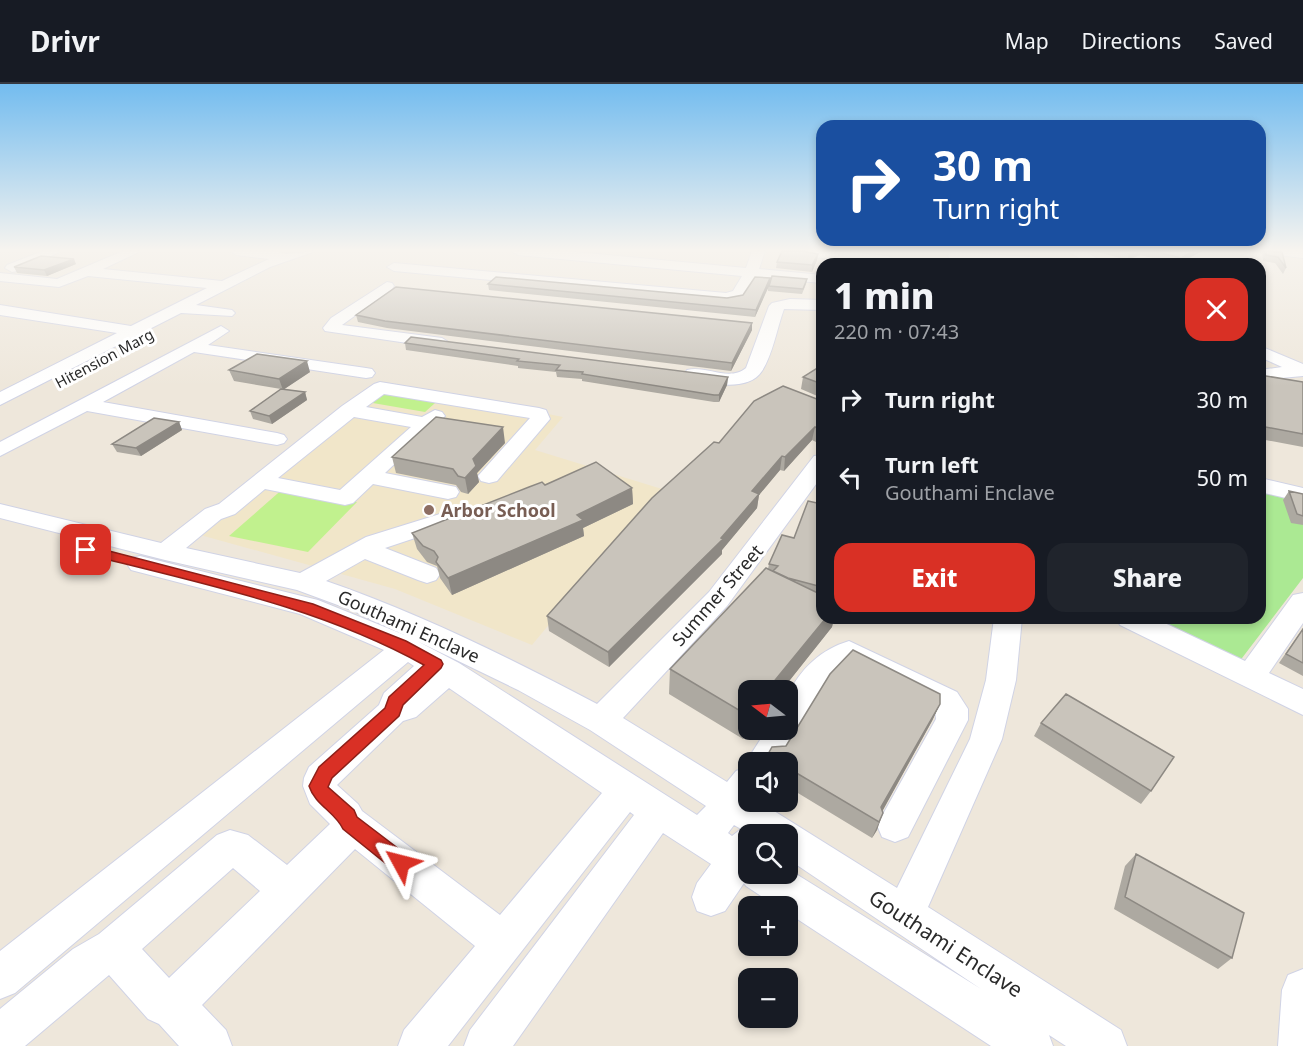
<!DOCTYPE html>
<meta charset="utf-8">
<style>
body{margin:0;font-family:"Noto Sans",sans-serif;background:#20242c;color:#f1f3f6;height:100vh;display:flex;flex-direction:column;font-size:22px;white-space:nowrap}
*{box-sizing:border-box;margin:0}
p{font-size:20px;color:#9ea1a6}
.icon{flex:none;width:33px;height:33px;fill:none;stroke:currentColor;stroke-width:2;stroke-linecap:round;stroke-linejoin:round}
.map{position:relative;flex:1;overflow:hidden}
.details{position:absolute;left:816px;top:174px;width:450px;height:366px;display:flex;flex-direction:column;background:#171b24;border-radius:18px;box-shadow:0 3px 9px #0003}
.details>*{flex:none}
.top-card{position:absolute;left:816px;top:36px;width:450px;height:126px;border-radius:18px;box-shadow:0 3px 9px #0003;background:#1a4fa0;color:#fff;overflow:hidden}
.needle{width:39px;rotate:286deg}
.buttons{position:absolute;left:738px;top:596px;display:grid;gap:12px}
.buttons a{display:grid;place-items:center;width:60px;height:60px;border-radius:12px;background:#171b24;box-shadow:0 3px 9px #0003;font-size:30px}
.pin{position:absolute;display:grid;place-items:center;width:51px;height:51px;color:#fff;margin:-26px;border-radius:12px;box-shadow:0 3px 9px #0006}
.me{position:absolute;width:66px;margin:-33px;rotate:308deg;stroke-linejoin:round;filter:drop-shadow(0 0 4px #0008)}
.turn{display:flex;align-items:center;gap:21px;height:126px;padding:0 18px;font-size:27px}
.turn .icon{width:78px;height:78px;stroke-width:2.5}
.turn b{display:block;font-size:42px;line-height:51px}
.round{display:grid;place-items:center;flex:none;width:63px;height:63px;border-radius:18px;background:#20242c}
.headline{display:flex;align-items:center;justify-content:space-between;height:102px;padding:0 18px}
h1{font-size:36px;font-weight:800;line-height:45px}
.button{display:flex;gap:12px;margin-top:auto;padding:12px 18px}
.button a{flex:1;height:69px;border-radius:18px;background:#d93025;color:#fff;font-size:24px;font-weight:800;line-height:69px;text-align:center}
.button a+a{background:#20242c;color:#f1f3f6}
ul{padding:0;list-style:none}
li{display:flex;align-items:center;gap:18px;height:78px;padding:0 18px}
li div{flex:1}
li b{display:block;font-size:22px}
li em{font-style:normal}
header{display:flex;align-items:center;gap:36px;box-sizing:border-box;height:84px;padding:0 30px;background:#171b24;border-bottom:2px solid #363941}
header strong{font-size:28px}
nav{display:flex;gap:33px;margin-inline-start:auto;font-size:21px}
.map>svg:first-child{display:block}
</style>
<header>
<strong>Drivr</strong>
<nav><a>Map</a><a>Directions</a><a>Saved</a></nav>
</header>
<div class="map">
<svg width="1303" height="962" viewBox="0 0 1303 962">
<rect width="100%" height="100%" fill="#eee7db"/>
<path fill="#f1e6c9" d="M381,297L563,333L535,366L662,405L532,561L395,505L186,447Z"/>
<path fill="#abe993" d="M1260,405L1303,415V494L1239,578L1152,534H1260Z"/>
<path fill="#c1f18e" d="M388,302L444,311L425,328L367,318Z
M285,403L357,418L308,468L229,452Z"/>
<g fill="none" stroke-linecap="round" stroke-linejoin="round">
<g stroke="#d0d3e5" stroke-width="2">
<path id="minor" d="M43,167H62L17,187L12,188L5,184L7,181Z
M123,167H141L103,185L222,197L269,175L236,171L230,167H275L286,170L316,167L270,183L196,221L232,226L235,229L232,232L181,229L0,321V308L117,249L0,231V221L131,242L207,204L88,192L59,203L0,197V189L57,195Z
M512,167H565L746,184L752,167H765L759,185L822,191V199L755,193L743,213L727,218L394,187L387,183L394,179L726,209L733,207L742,192L518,171Z
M785,167H837L888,172L895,176L888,180L791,171Z
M1068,167H1085L1106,180H1089Z
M1272,167H1303V174L1278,171Z
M955,168L1076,176L1083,180H1016L950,175L948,172L950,169Z
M387,198L392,199L394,202L392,205L342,241L442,254L450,259L448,263L442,264L325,247L323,244L331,234Z
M790,215L822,216V226L784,225C777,244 773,270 762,287C748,309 707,299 687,294L684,290L687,286C706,281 729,298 746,284L769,222L772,219Z
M221,242L229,247L208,261L366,284L372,285L375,289L372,293L366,294L194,268L103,318L277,349L284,351L287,355L284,359L277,361L87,327L0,372V358Z
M1260,262L1303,280V292L1260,296V286L1282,283L1260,273Z
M380,298L539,324L546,326L550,335L497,397L489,399L481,397L478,392L530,334L384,310L366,323L422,333L435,326L442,328L445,332L385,389L456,403L459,408L456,413L448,415L373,400L353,419L345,421L265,405L235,430L221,435L186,464L300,489L366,453L456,425L464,423L472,425L476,430L472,435L385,464L436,484L440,490L436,496L427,499L418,496L365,475L326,497C419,529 510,574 597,620L709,508L814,372L822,371V392L727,522L623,634L727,698L736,687L748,683V717H758L897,804L970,655L986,596L994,534H1022L1016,596L1002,655L928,823L1121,946L1127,962H1066L1049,951L1053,962H991L788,829V822H776L746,802L744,799L725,827L711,832L697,827L692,813L697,799L711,780L663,749L513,962H464L470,946L634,731L630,728L448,962H398L404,946L475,862L355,765L202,921L226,946L232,962H179L159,940L148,935L109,891L25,962H0V925L73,865L99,850L217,751L230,746L248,751L287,781L330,740L310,720L303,702L304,694L309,683L379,621L384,609L414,582L408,578L15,909L0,915V867L384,566L300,530L131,486L127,480L131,474L140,472L318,516L407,552L354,527L297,506L165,476L0,434V420L161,459L205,425L219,420L342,322L374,300ZM354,333L411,343L340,406L278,394ZM417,557L518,606L590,646L706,722L697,731L459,579ZM449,604L602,709L500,831L362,727L358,720L337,701L403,637L416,633ZM734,741L741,745L732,752L728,749ZM748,750H788V775L981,905L788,785V789H748ZM233,784L260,807L169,894L142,865Z
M1260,394L1303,404V418L1260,408Z
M1303,509V539L1269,589L1303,605V631L1120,541L1116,534H1154L1245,577L1293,511Z
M849,557L957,608L968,625V636L908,753L895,758L882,753L877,741L936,635L935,626L848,580L824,606L781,678H748V683L746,678L767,645H788C788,635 785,621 788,612C799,585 822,565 849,557Z
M1303,885V962H1278L1282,906L1288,891Z"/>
</g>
<use href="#minor" fill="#fff" fill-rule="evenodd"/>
</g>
<path fill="#ada9a1" d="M1094,167H1202L1178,180L1140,171L1127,176Z
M1262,167H1282L1286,184L1283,190L1275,179L1263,177Z
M818,170L817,176L812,188L776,184L777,178Z
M76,180L47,192L17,189L14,183Z
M770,194V198L807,195L806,200L802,210L768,207V203L755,233L489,206L488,200L727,214L743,211Z
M356,231L752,246L731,287L387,244L358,238Z
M405,259L728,293L727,301L719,318H714L582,297V295L557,293L556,288L518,284V282L406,266Z
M822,281V314L801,305L803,293Z
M229,286L310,288L284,305L305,308L307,316L272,340L253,335L250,327L281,305L234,297Z
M1260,291L1303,298V363L1260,355Z
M822,317V361L812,356L784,387L780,386L759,411L757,424L722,466V470L609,583L549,547L547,532L719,359Z
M179,338L182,346L141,372L117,368L112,360Z
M505,359L477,389L479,398L468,410L461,408L456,401L396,389L392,373Z
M1260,359L1265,373L1260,381Z
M545,401L632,404L633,420L583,444L584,452L452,511L440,494L437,482L427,478L417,465L412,449Z
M1289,407L1303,410V441L1291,439L1283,416Z
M822,420V534H834L832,543L782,606H748V645L743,655L669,610L670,585L768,485L769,480L794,454Z
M1303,544V592L1279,579Z
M940,620L932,637L882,727L877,746L872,754L788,703V678H766L767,672L786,662Z
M1041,639L1151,707L1141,720L1034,652Z
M1136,770L1232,874L1218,885L1114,825L1125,782Z"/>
<path fill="#8d8983" d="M1136,167H1141L1140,171L1127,176L1129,170Z
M1194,167H1202L1178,180L1181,174Z
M818,170L817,176L812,188V181Z
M74,175L76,180L47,192L44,186Z
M770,194V200L755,233L756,226Z
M752,239V246L731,287L732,279Z
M307,277L310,288L283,306L279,295Z
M728,293L727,301L719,318V311Z
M305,308L307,316L272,340L269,332Z
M179,338L182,346L141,372L136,364Z
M503,343L505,359L477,389L479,398L468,410L465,394L473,375Z
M815,343L812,356L784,387L785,373Z
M782,372L780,386L759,411L757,424L722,466V470L609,583L608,568L721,454L752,407Z
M632,404L633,420L583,444L584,452L452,511L448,494Z
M826,534H834L832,543L782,606H767Z
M940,620L932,637L877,737L881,723Z
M748,629V645H752L743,655L747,631Z
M883,729L877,746L872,754L879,738Z"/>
<path fill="#c9c4bb" stroke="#8d8983" stroke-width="1.5" d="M782,167H802L818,170L812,181L777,178Z
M1119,167H1136L1129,170Z
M1153,167H1194L1181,174Z
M1266,167L1282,168L1286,184L1278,173L1266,171Z
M41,172L74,175L44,186L14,183Z
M885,179L905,180H885Z
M772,192L807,195L803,205L769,202Z
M496,193L727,214L743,211L755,193L770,194L756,226L488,200Z
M396,203L752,239L732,279L385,237L356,231Z
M411,253L728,293L719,311H714L582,290L583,288L556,286L560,281L517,277L519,275L405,259Z
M257,270L307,277L279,295L229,286Z
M822,281V300L803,293Z
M1260,291L1303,298V350L1260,342Z
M783,302L822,317V346L815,343L785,373L782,372L752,407L759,410L721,454L723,455L608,568L547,532L652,414L714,358L719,359L754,317Z
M281,305L305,308L269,332L250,327Z
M436,333L503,343L473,375L476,382L465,394L458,392L453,385L392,373Z
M154,334L179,338L136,364L112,360Z
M1260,359L1265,373L1260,372Z
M596,378L632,404L577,431L583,436L448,494L436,478L438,473L434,467L423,462L412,449L529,403L542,398L545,401Z
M1289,407L1303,410V432L1297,430Z
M808,417L822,420V503L788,494L773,487L778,482L769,480L782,451L794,454Z
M766,484L822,511V534H826L767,606H748V629L747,631L670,585Z
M1303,545V579L1286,570Z
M853,566L940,610V620L881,723L883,729L879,738L788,684V678H777L767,672L772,663L786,662L830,590Z
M1066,610L1174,673L1151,707L1041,639Z
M1136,770L1244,829L1232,874L1125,813Z"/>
<linearGradient id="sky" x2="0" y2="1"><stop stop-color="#73bcef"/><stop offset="0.55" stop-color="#f7f4ef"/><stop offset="1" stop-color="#f7f4ef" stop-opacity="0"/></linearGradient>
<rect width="1303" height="302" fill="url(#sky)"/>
<path fill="#d93025" stroke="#8d1f18" stroke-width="1.5" d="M86,461L313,520L406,557L441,576L443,580L441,584L403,621L399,632L332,694L328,703L354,726L357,733L408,772L411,779L408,786L401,789L394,786L343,745C335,728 315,721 309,702L319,683L385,624L389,613L424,581C318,522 198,499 82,469L80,466Z"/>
<circle fill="#8d6e63" stroke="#fff" stroke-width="2" cx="429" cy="426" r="6"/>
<g text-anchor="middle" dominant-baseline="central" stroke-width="6" stroke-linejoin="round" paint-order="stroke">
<g font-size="15" fill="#2a2a2a" stroke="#fff">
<text transform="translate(104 274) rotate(-28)">Hitension Marg</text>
</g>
<g font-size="18" font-weight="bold" fill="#785e54" stroke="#fff" text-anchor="start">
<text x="441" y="426">Arbor School</text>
</g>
<g font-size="18" fill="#2a2a2a" stroke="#fff">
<text transform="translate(717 511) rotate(-49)">Summer Street</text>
<text transform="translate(409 542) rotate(24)">Gouthami Enclave</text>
</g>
<g font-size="21" fill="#2a2a2a" stroke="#fff">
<text transform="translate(946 859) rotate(33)">Gouthami Enclave</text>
</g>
</g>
</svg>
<div class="buttons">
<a><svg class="needle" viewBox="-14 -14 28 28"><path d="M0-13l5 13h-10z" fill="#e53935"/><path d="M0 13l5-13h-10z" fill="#9ea1a6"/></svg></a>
<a><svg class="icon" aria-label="sound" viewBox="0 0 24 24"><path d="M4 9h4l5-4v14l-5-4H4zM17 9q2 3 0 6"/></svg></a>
<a><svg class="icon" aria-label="search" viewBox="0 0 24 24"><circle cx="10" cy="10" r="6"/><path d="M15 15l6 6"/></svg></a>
<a>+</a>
<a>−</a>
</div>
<div class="pin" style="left:86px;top:466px;background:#d93025"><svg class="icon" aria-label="arrive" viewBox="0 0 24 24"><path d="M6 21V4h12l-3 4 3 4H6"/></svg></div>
<svg class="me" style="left:401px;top:779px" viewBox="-20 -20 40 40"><path d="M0-17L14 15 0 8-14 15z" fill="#d93025" stroke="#fff" stroke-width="4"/></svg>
<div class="top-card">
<div class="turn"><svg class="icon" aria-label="right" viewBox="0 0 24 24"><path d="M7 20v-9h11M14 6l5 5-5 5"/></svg><div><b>30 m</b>Turn right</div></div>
</div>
<section class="details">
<div class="headline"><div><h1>1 min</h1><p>220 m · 07:43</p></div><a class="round" style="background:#d93025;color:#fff"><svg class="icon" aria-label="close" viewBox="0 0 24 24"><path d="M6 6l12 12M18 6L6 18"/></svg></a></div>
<ul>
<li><svg class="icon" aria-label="right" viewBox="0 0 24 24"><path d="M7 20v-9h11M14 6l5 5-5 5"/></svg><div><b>Turn right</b></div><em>30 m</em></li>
<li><svg class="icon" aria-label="left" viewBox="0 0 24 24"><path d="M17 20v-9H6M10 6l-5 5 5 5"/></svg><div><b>Turn left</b><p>Gouthami Enclave</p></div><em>50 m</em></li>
</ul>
<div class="button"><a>Exit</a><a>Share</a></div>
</section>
</div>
